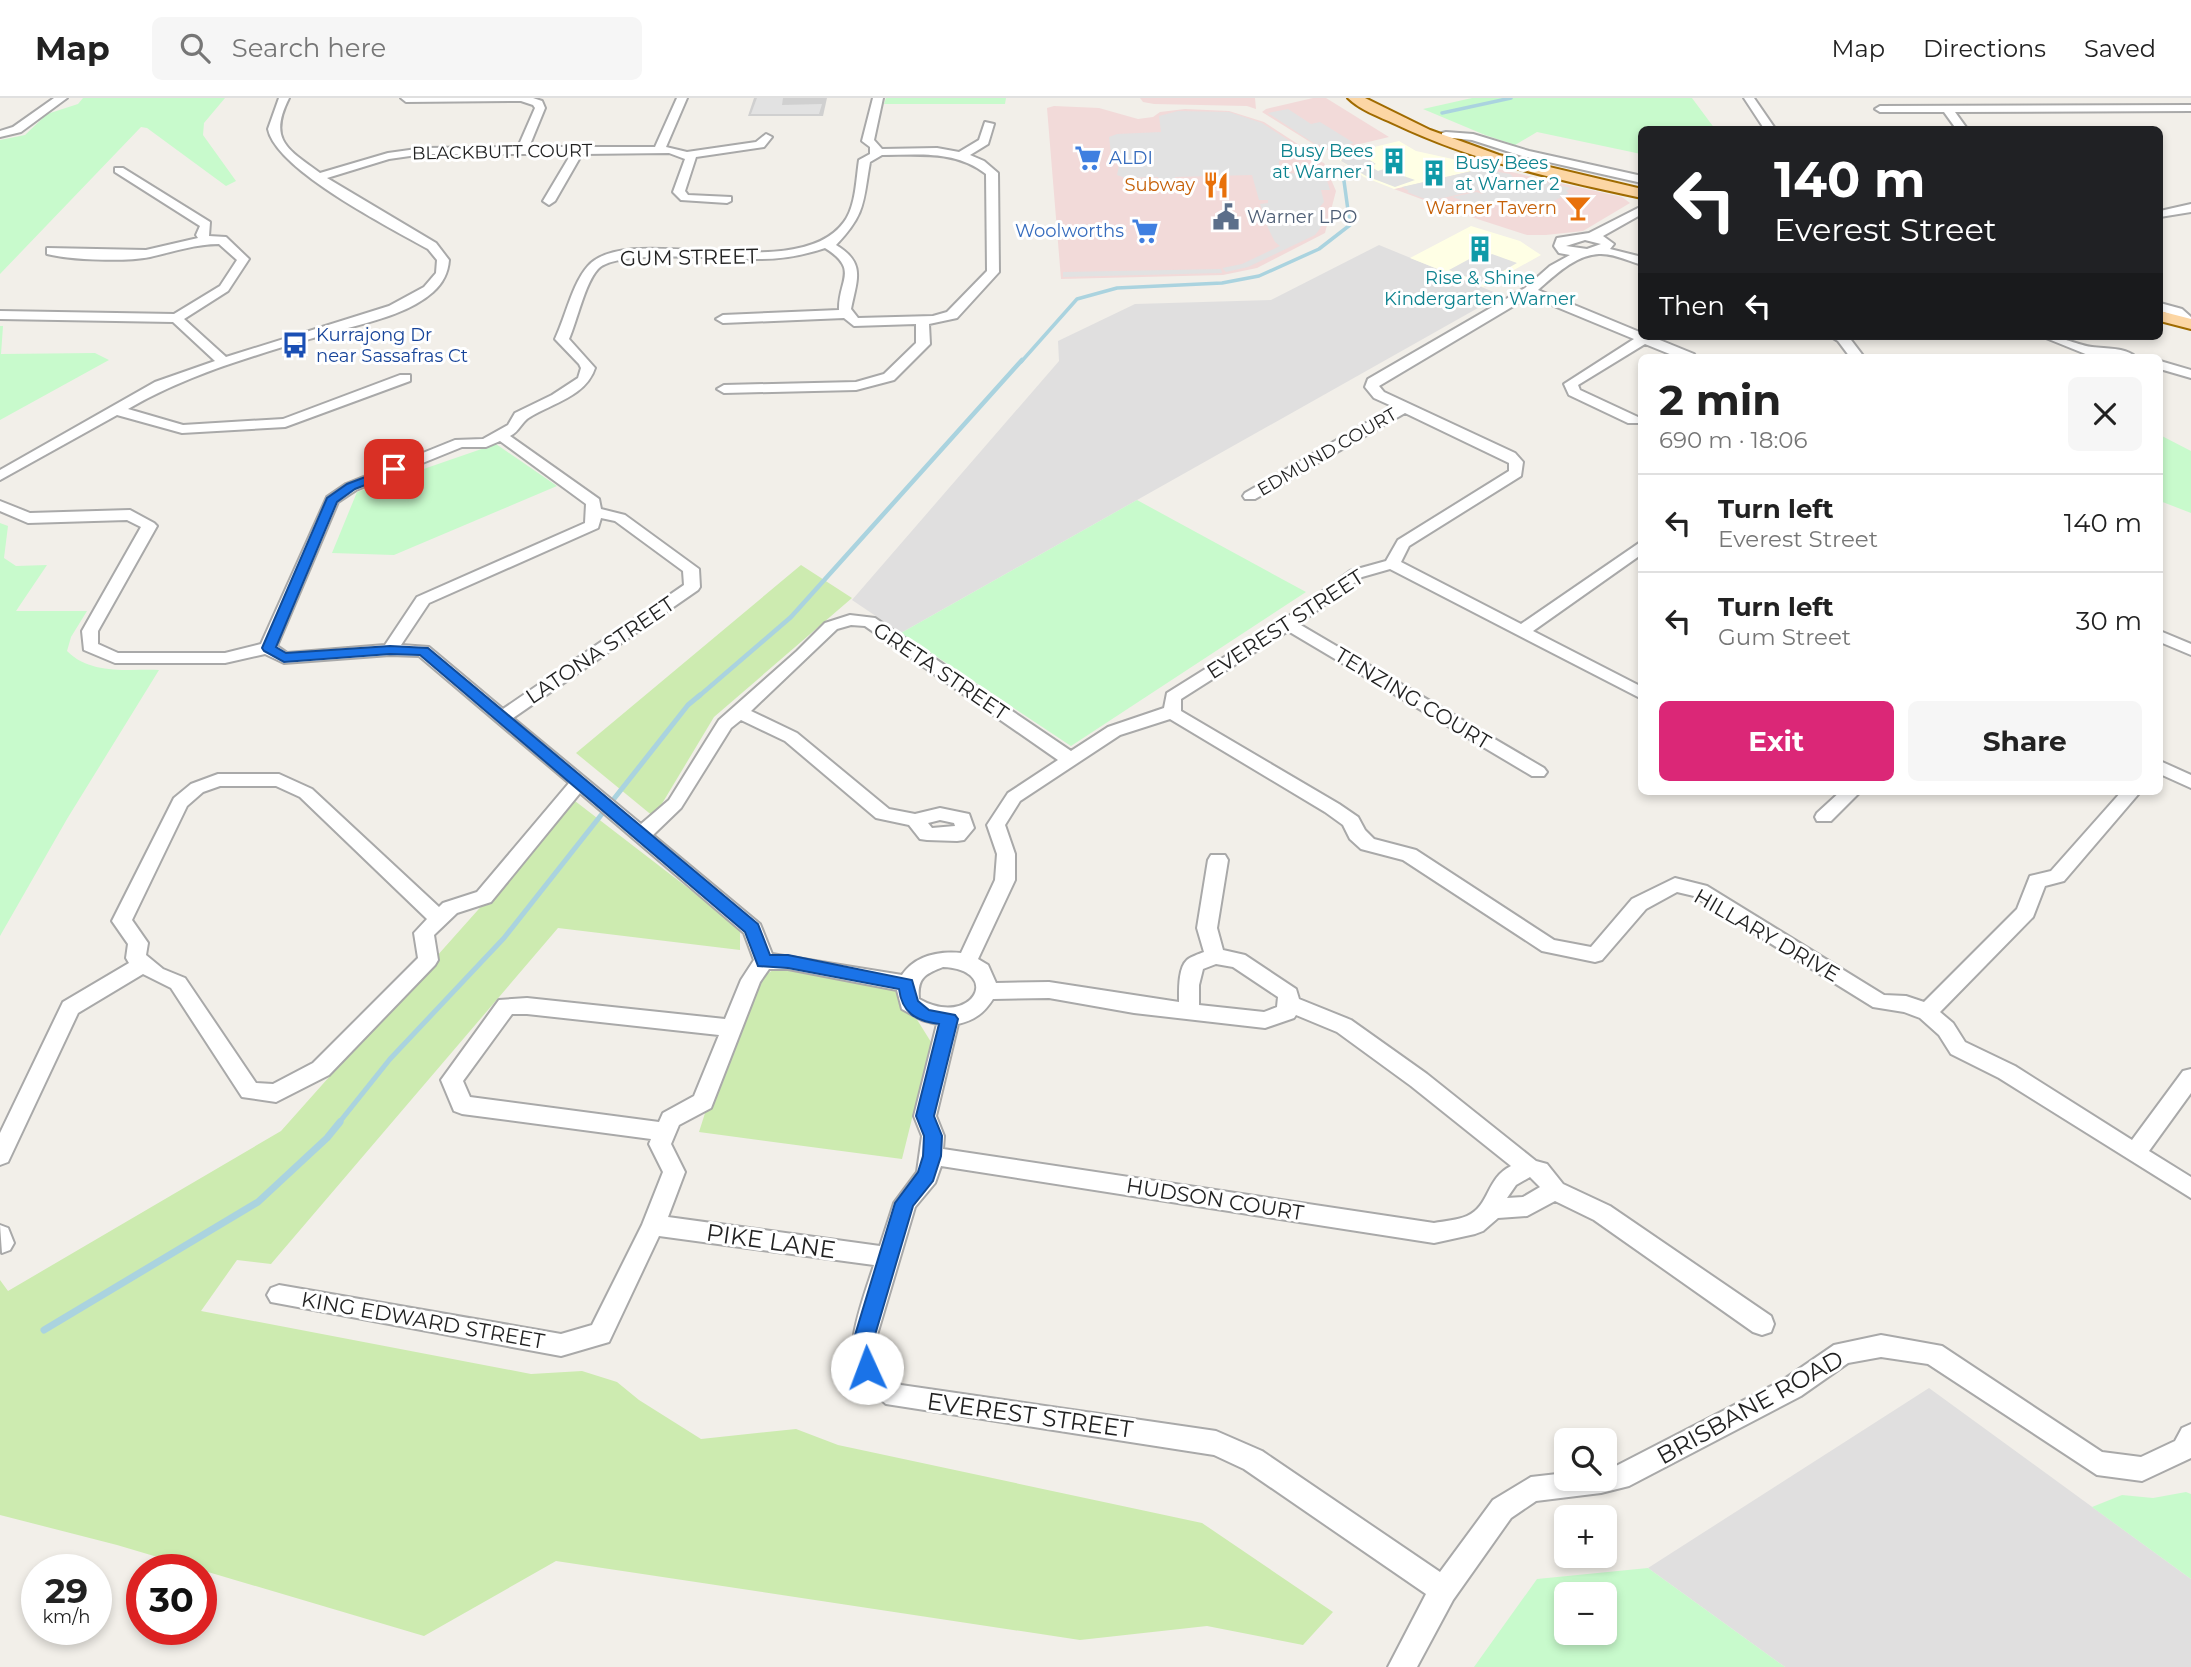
<!DOCTYPE html>
<meta charset="utf-8">
<style>
body{margin:0;font-family:Montserrat,sans-serif;background:#f6f6f6;color:#222;height:100vh;display:flex;flex-direction:column;font-size:26px;white-space:nowrap}
*{box-sizing:border-box;margin:0}
p{font-size:23px;color:#767676}
.icon{flex:none;width:38px;height:38px;fill:none;stroke:currentColor;stroke-width:2;stroke-linecap:round;stroke-linejoin:round}
.map{position:relative;flex:1;overflow:hidden}
.details{position:absolute;left:1638px;top:256px;width:525px;height:441px;display:flex;flex-direction:column;background:#fff;border-radius:10px;box-shadow:0 4px 10px #0003}
.details>*{flex:none}
.hud{position:absolute;left:1638px;top:28px;width:525px;height:214px;border-radius:10px;box-shadow:0 4px 10px #0003;background:#202124;color:#fff;overflow:hidden}
.buttons{position:absolute;left:1554px;top:1330px;display:grid;gap:14px}
.buttons a{display:grid;place-items:center;width:63px;height:63px;border-radius:10px;background:#fff;box-shadow:0 4px 10px #0003;font-size:35px}
.speed{position:absolute;left:21px;top:1456px;display:flex;gap:14px;font-size:35px;font-weight:700;text-align:center}
.speed>*{display:grid;place-content:center;width:91px;height:91px;border-radius:50%;background:#fff;box-shadow:0 4px 10px #0003;line-height:1}
.speed small{font-size:18px;font-weight:400}
.speed .limit{border:10px solid #d22;background:#fff;color:#111}
.pin{position:absolute;display:grid;place-items:center;width:60px;height:60px;color:#fff;margin:-30px;border-radius:14px;box-shadow:0 4px 10px #0006}
.me{position:absolute;width:77px;margin:-38px;rotate:358deg;stroke-linejoin:round;filter:drop-shadow(0 0 5px #0008)}
.turn{display:flex;align-items:center;gap:24px;height:147px;padding:0 21px;font-size:32px}
.turn .icon{width:91px;height:91px;stroke-width:2.5}
.turn b{display:block;font-size:49px;line-height:60px}
.then{display:flex;align-items:center;height:66px;padding:0 21px;background:#0003;gap:14px;font-size:26px}
.round{display:grid;place-items:center;flex:none;width:74px;height:74px;border-radius:10px;background:#f6f6f6}
.head{display:flex;align-items:center;justify-content:space-between;height:119px;padding:0 21px}
h1{font-size:42px;font-weight:700;line-height:52px}
.primary-button{display:flex;gap:14px;margin-top:auto;padding:14px 21px}
.primary-button a{flex:1;height:80px;border-radius:10px;background:#db2777;color:#fff;font-size:28px;font-weight:700;line-height:80px;text-align:center}
.primary-button a+a{background:#f6f6f6;color:#222}
ul{padding:0;list-style:none}
li{display:flex;align-items:center;gap:21px;height:98px;padding:0 21px;border-top:2px solid #e0e0e0}
li div{flex:1}
li b{display:block;font-size:26px}
li em{font-style:normal}
header{display:flex;align-items:center;gap:42px;box-sizing:border-box;height:98px;padding:0 35px;background:#fff;border-bottom:2px solid #e0e0e0}
header strong{font-size:33px}
nav{display:flex;gap:38px;margin-inline-start:auto;font-size:24px}
.search{width:490px;height:63px;background:#f6f6f6;display:flex;align-items:center;gap:18px;box-sizing:border-box;padding:0 24px;border-radius:10px;color:#767676;font-size:26px}
.map>svg:first-child{display:block}
</style>
<header>
<strong>Map</strong>
<div class="search"><svg class="icon" aria-label="search" viewBox="0 0 24 24"><circle cx="10" cy="10" r="6"/><path d="M15 15l6 6"/></svg>Search here</div>
<nav><a>Map</a><a>Directions</a><a>Saved</a></nav>
</header>
<div class="map">
<svg width="2191" height="1569" viewBox="0 0 2191 1569">
<rect width="100%" height="100%" fill="#f2efe9"/>
<path fill="#e0dfdf" d="M1379,147L1501,197L901,535L852,502L1059,263L1058,243L1135,206L1271,202Z
M1929,1290L2191,1481V1569H1785L1648,1470Z"/>
<path fill="#f2dad9" d="M1140,0H1255L1256,11L1247,8L1154,6L1143,4Z
M1313,0H1326L1389,39L1335,52H1323L1262,14L1266,11Z
M1054,8L1099,10L1138,21L1153,19L1160,14L1185,11L1229,13L1264,24L1310,54L1312,60L1324,65L1336,93L1325,135L1257,170L1223,177L1061,181L1047,10Z
M1489,69L1622,99L1630,105L1583,133L1546,137H1527L1462,116L1394,91Z"/>
<path fill="#ffffe5" d="M1399,43L1416,53L1489,69L1394,91L1364,79L1338,61L1345,56Z
M1471,128L1520,143L1541,157L1483,189L1410,160Z"/>
<path fill="#d0d0d0" d="M754,0H827L823,18H748Z"/>
<path fill="#cdebb0" d="M801,467L852,500L714,619L654,719L576,655Z
M575,703L727,820L740,833V852L558,830L271,1166L237,1162L201,1213L531,1276L582,1273L617,1284L639,1302L701,1341L796,1331L838,1347L1202,1425L1333,1514L1303,1547L1207,1528L1080,1542L556,1463L424,1538L117,1447L0,1417V1182L8,1193L281,1033Z
M775,871L896,888L931,944L902,1061L699,1034L732,930L758,881Z"/>
<path fill="#c8facc" fill-rule="evenodd" d="M83,0H225L204,25L203,37L236,83L226,88L147,30L141,29L0,176V42L25,37L47,16L78,6Z
M886,0H1006L1005,6H884Z
M1472,0H1692L1715,31L1642,32L1641,56L1537,34L1515,47L1485,37L1423,11Z
M0,228H3L1,256L95,255L109,262L0,322Z
M2160,337L2191,353V415L2160,403Z
M496,346L557,388L394,457L332,455L357,394Z
M1137,402L1306,494L1071,648L901,535Z
M0,425L8,428L4,460L16,468L47,467L16,513H87L71,539L67,553C91,577 126,571 159,572L67,721L0,838Z
M2186,1394L2191,1396V1481L2092,1409L2122,1397L2153,1400Z
M1648,1470L1785,1569H1474L1537,1481ZM1566,1496H1605V1535H1566Z"/>
<path fill="#e2e2e2" d="M757,0H783L782,7L822,6L819,16H751Z
M1288,11L1311,26L1320,24L1354,45L1330,50L1315,46L1268,15Z
M1178,13L1229,14L1262,25L1305,53L1302,58L1279,63V68L1272,69L1273,72L1297,76H1325L1330,92H1321L1324,104L1319,110L1322,127L1319,132L1315,137L1248,169L1226,174L1222,170L1242,166L1280,148L1275,144L1268,130L1260,106L1268,105V102H1259L1252,77L1175,79V82L1159,83L1158,79L1125,80L1117,77L1120,63H1112L1109,39L1117,36L1161,34L1159,18Z
M1359,55L1376,66L1370,68L1378,73L1384,71L1415,82L1395,89L1366,78L1341,63L1344,58Z
M1481,71L1510,76L1514,80L1510,85L1487,90L1492,94L1494,93L1490,91L1524,82L1529,85L1534,81L1571,90L1566,93L1569,95L1552,104L1524,111L1497,103L1476,107L1452,99L1476,94L1483,96L1478,92L1430,103L1407,94L1409,93L1402,89Z
M1492,156L1517,165L1482,185L1449,172L1473,159H1487Z
M1221,171L1222,175L1063,179V174Z"/>
<g fill="none" stroke-linecap="round" stroke-linejoin="round">
<path stroke="#aad3df" stroke-width="3.5" d="M1442,15L1511,0
M1021,264L1077,201L1117,190L1222,185L1259,178L1319,151L1350,127L1344,83"/>
<path stroke="#aad3df" stroke-width="4.5" d="M698,599L791,519L1022,262"/>
<path stroke="#aad3df" stroke-width="5" d="M338,1026L390,961L504,840L688,607L700,597"/>
<path stroke="#aad3df" stroke-width="7" d="M44,1232L258,1104L327,1040L340,1024"/>
<g stroke="#a9a9a9" stroke-width="4">
<path id="minor" d="M54,0H67L21,34L0,39V33L13,29Z
M279,0H289C268,42 287,51 320,75L388,55L424,50L518,49L535,10L533,7L521,3L406,4L401,0H533L542,3L545,10L529,49H655L677,0H687L666,49L687,54L756,44L766,36L772,39L764,49L696,59L685,93L688,97L731,99V103L727,105L681,102L673,94L685,61L669,55L582,56L555,103L549,107L543,103L571,56H424L389,61L327,80L436,145L449,162C448,175 443,185 433,194C405,219 358,226 323,237C256,257 188,276 128,311L183,327L283,321L400,277H410V283L285,329L182,335L117,317L0,382V372L155,284L215,263L173,224L0,221V213L174,216L220,188L237,162L219,146C195,146 173,154 150,159C125,164 71,162 47,156V150L146,152L198,140L196,137L200,128L115,74V70H123L210,124L209,138L226,139L249,161L228,193L184,221L226,259L389,208L424,189L436,175L437,162L428,151C391,130 276,72 268,31Z
M873,0H883L874,42L882,51L937,50L959,54L979,42L985,24L994,26L988,46L970,57L984,63L998,75L999,174L957,220L929,226L930,246L894,282L856,292L724,295L717,291L724,287L856,284L884,276L916,245V226L854,228L844,220L723,225L716,221L723,217L839,212C838,182 860,172 825,150C804,157 783,161 762,161C729,162 618,150 598,171C585,185 577,223 569,241L595,270C586,298 553,305 530,319C521,324 520,333 510,338L599,401L601,411L625,417L699,471L700,489L698,492L513,620L641,726L669,702L719,622L797,553L825,525L850,517L875,520L1071,653L1108,629L1164,610L1167,595L1282,523L1350,473L1386,463L1398,442L1509,373V365L1405,315L1255,401H1245L1243,398L1245,395L1394,309L1374,300L1365,289L1368,281L1525,190L1550,168L1570,157L1559,155L1554,148L1557,140L1589,135L1642,108V116L1603,138L1614,146L1610,151L1642,159V167C1629,163 1612,155 1599,156C1575,157 1554,178 1538,192L1642,235V238H1650L1694,256L1696,259H1677L1645,246L1578,287L1580,292L1638,319V325H1628L1569,297L1564,286L1634,241L1530,198L1379,288L1384,294L1515,355L1523,364L1521,378L1409,448L1401,464L1521,526L1642,443V456L1533,533L1642,589V601L1390,471L1362,479L1299,526L1544,670L1547,674L1544,678H1532L1288,533L1181,601V613L1339,706L1358,719L1365,732L1374,741L1416,752L1554,842L1591,849L1632,801L1675,780L1707,788L1884,897L1906,898L1924,904L2017,811L2030,778L2051,773L2122,693H2141L2064,783L2045,788L2033,819L1940,914L1953,925L1965,944L2015,968L2132,1042L2183,973L2191,971V995L2149,1053L2191,1079V1100L1999,980L1951,956L1939,937L1920,920L1904,914L1873,909L1694,798L1677,794L1646,811L1602,862L1595,864L1542,853L1403,762L1361,751L1350,741L1343,727L1325,714L1170,621L1120,637L1020,703L1005,727L1015,756V782L978,861L988,867L996,885L1049,884L1179,904C1179,893 1178,870 1187,862C1190,859 1199,856 1204,854L1197,830L1208,762L1211,757H1225L1228,762L1217,830L1223,852L1245,857L1296,891L1299,901L1351,922L1427,976L1536,1063L1547,1066L1563,1086L1610,1108L1771,1218L1774,1226L1771,1234L1762,1237L1753,1234L1594,1122L1555,1103L1527,1118L1498,1120L1483,1133L1475,1136L1434,1145L941,1068L935,1085L915,1109L877,1237L879,1266L901,1287L1216,1333L1262,1353L1440,1474L1493,1402L1531,1379L1566,1375V1381H1605V1370L1616,1368L1783,1282L1834,1247L1881,1237L1942,1248L2102,1354L2141,1359L2175,1343L2182,1330L2191,1326V1360L2142,1383L2097,1377L1928,1266L1881,1259L1848,1265L1801,1298L1629,1388L1601,1395L1536,1403L1511,1420L1453,1502L1417,1569H1388L1426,1496L1244,1371L1214,1357L886,1306C877,1298 866,1289 858,1279C841,1255 866,1193 874,1167L659,1138L609,1244L561,1258L271,1204L267,1197L271,1190L279,1187L561,1236L592,1227L642,1127L663,1074L649,1046L651,1041L462,1016L454,1013L441,982L499,902L527,900L725,921L741,882L754,862L744,835L580,695L491,804L457,815L434,837L438,862L435,867L329,977L276,1004L242,999L171,890L143,876L78,915L8,1064L0,1067V1035L63,904L129,865L126,860L128,846L112,823L174,700L191,686L218,676H279L312,691L439,809L443,805L477,794L569,685L419,558L390,557L284,565L265,556L225,565H115L84,552L82,533L141,429L127,422L28,425L0,413V403L30,415L130,412L154,425L157,428L98,533V546L118,555H225L261,546L327,399L346,386L455,342L483,341L508,327L515,315L552,297L578,280L581,270L579,266L555,241C566,218 572,186 588,168C628,122 797,189 844,124C856,108 856,81 859,62L870,56V49L862,43ZM882,57C919,57 955,52 986,76L987,173L947,214L933,218L858,220L851,211C857,181 866,165 836,147C866,116 863,104 870,64ZM1585,142L1601,146L1587,151L1566,148ZM500,343L586,406L585,425L417,499L385,547L287,555L277,548L338,404L356,392L462,349H486ZM601,420L615,423L683,473L684,487L503,611L429,549L401,547L429,505L598,430ZM851,527L865,528L1058,662L1008,695L987,727L997,756L995,782L961,855C938,853 915,858 902,877L772,856L760,826L653,737L681,710L731,630L741,622L785,643L876,720L909,727L920,741L927,742L957,743L964,742L974,730L969,716L940,710L915,716L889,711L797,635L751,613L837,531ZM220,688H276L300,699L427,821L414,835L418,860L313,965L273,986L256,985L185,880L163,871L146,857L148,845L132,822L187,708L203,694ZM940,722L954,725L955,728L932,730L928,725ZM1216,866L1233,869L1278,899L1277,909L1264,914L1199,907V887L1203,871ZM943,869C1004,872 972,931 919,901C917,880 925,876 943,869ZM769,871H788L897,892L902,911L922,922L937,926L914,1018L922,1038L917,1074L894,1105L880,1148L668,1119L685,1074L671,1046L679,1027L711,1010L760,884ZM1049,900L1134,915L1265,930L1294,920L1296,917L1337,934L1411,988L1511,1068C1486,1080 1490,1108 1467,1118C1458,1122 1445,1123 1434,1125L943,1051L944,1038L936,1018L958,926C975,922 984,915 993,901ZM512,916H527L719,937L694,998L663,1015L659,1024L470,999L463,983ZM1530,1079L1540,1089L1523,1099L1507,1100L1516,1087Z
M1744,0H1754L1776,32H1765Z
M2191,7V13L1955,14L1968,32H1957L1944,14H1880L1875,11L1880,8Z
M1446,34L1473,36L1529,53L1642,78V85L1522,58L1472,42L1442,39V35Z
M2191,106V114L2160,119V113Z
M2160,205L2182,211L2191,219V229L2172,217L2160,213Z
M1830,238H1848L1864,259H1850L1838,243Z
M2041,238C2064,238 2072,246 2092,249C2107,251 2124,249 2136,259L2088,257Z
M2160,263L2191,272V280L2160,271Z
M2160,533L2191,546V557L2160,544Z
M2160,663L2191,677V690L2160,676Z
M1841,693H1861L1831,723H1817L1815,719L1817,715Z
M0,1127L8,1130L14,1145L10,1152L2,1155Z"/>
</g>
<g stroke="#a06b00" stroke-width="4">
<path id="major" d="M1348,0H1365L1430,32L1499,57L1642,91V100C1557,82 1473,63 1395,26C1380,19 1360,12 1348,0Z
M2160,213L2191,221V231L2160,223Z"/>
</g>
<use href="#minor" fill="#fff" fill-rule="evenodd"/>
<use href="#major" fill="#fcd6a4" fill-rule="evenodd"/>
</g>
<path fill="#1a73e8" stroke="#114b97" stroke-width="2" d="M394,368L399,369V374L355,391L337,404L276,549L286,555L390,548L428,550L758,826L770,857H788L912,882L918,903L929,912L955,917L958,921L934,1018L942,1038L941,1058L933,1083L913,1108L875,1237L877,1270L874,1277L867,1280L860,1277L857,1270L855,1237L895,1105L918,1074L923,1058L924,1038L916,1018L939,926C916,923 902,915 899,891L788,870L758,868L745,834L420,557L390,556L284,564L264,553L262,550L327,400L347,386Z"/>
<defs>
<g id="supermarket-bare" transform="scale(2.1)"><path d="M-6-5.5h2.5l.6 2H6L4.5 2H-2.5L-4.4-4H-6ZM-1.5 3.2a1.3 1.3 0 1 0 .1 0ZM3 3.2a1.3 1.3 0 1 0 .1 0Z" fill="#3f7fe0" stroke="#fff" stroke-width="2.5" paint-order="stroke"/></g>
<g id="building-bare" transform="scale(2.1)"><path d="M-4-6H4V6H1V3H-1V6H-4ZM-2.5-4.3h1.7v1.8h-1.7ZM.8-4.3h1.7v1.8H.8ZM-2.5-1h1.7V.8h-1.7ZM.8-1h1.7V.8H.8Z" fill="#0f9aa8" stroke="#fff" stroke-width="2.5" paint-order="stroke"/></g>
<g id="restaurant-bare" transform="scale(2.1)"><path d="M-5-6h1v4h1v-4h1v4h1v-4h1v5L-1.5 .5V6h-2V.5L-5-1ZM5-6V6H3V1.5H1.5Q1.5-4 5-6Z" fill="#e8710a" stroke="#fff" stroke-width="2.5" paint-order="stroke"/></g>
<g id="bar-bare" transform="scale(2.1)"><path d="M-6-5H6L.8 .8V4.5H3.5V6h-7V4.5H-.8V.8Z" fill="#e8710a" stroke="#fff" stroke-width="2.5" paint-order="stroke"/></g>
<g id="civic-bare" transform="scale(2.1)"><path d="M-.6-6.5H3V-4.5H.6V-3L4-1V1h2V6H-6V1h2V-1L-.6-3ZM-1.2 2.5V6h2.4V2.5Z" fill="#5c6f8a" stroke="#fff" stroke-width="2.5" paint-order="stroke"/></g>
<g id="bus-bare" transform="scale(2.1)"><path d="M-5-6H5V4H4V6H2V4H-2V6H-4V4H-5ZM-3.5-4V0h7V-4ZM-3.5 1.2v1.5H-2V1.2ZM2 1.2v1.5H3.5V1.2Z" fill="#1a4fb4" stroke="#fff" stroke-width="2.5" paint-order="stroke"/></g>
</defs>
<g fill-rule="evenodd">
<use href="#supermarket-bare" x="1088" y="60"/>
<use href="#building-bare" x="1394" y="63"/>
<use href="#building-bare" x="1434" y="75"/>
<use href="#restaurant-bare" x="1216" y="87"/>
<use href="#bar-bare" x="1578" y="110"/>
<use href="#civic-bare" x="1226" y="119"/>
<use href="#supermarket-bare" x="1145" y="133"/>
<use href="#building-bare" x="1480" y="151"/>
<use href="#bus-bare" x="295" y="247"/>
</g>
<g text-anchor="middle" dominant-baseline="central" stroke-width="6" stroke-linejoin="round" paint-order="stroke">
<g font-size="18" fill="#0d838f" stroke="#fff" text-anchor="end">
<text x="1373" y="53">Busy Bees<tspan x="1373" dy="21">at Warner 1</tspan></text>
<text x="1455" y="65" text-anchor="start">Busy Bees<tspan x="1455" dy="21">at Warner 2</tspan></text>
<text x="1480" y="180" text-anchor="middle">Rise &amp; Shine<tspan x="1480" dy="21">Kindergarten Warner</tspan></text>
</g>
<g font-size="18" fill="#222" stroke="#fff">
<text transform="translate(502 54) rotate(-1)">BLACKBUTT COURT</text>
<text transform="translate(1327 354) rotate(-30)">EDMUND COURT</text>
</g>
<g font-size="18" fill="#366cbe" stroke="#fff" text-anchor="start">
<text x="1109" y="60">ALDI</text>
<text x="1124" y="133" text-anchor="end">Woolworths</text>
</g>
<g font-size="18" fill="#c56008" stroke="#fff" text-anchor="end">
<text x="1195" y="87">Subway</text>
<text x="1557" y="110">Warner Tavern</text>
</g>
<g font-size="18" fill="#4e5e75" stroke="#fff" text-anchor="start">
<text x="1247" y="119">Warner LPO</text>
</g>
<g font-size="18" fill="#164399" stroke="#fff" text-anchor="start">
<text x="316" y="237">Kurrajong Dr<tspan x="316" dy="21">near Sassafras Ct</tspan></text>
</g>
<g font-size="21" fill="#222" stroke="#fff">
<text transform="translate(689 159) rotate(-1)">GUM STREET</text>
<text transform="translate(1285 526) rotate(-33)">EVEREST STREET</text>
<text transform="translate(600 552) rotate(-34)">LATONA STREET</text>
<text transform="translate(941 573) rotate(34)">GRETA STREET</text>
<text transform="translate(1413 600) rotate(31)">TENZING COURT</text>
<text transform="translate(1767 837) rotate(30)">HILLARY DRIVE</text>
<text transform="translate(1215 1101) rotate(9)">HUDSON COURT</text>
<text transform="translate(423 1222) rotate(10)">KING EDWARD STREET</text>
</g>
<g font-size="24" fill="#222" stroke="#fff">
<text transform="translate(771 1143) rotate(8)">PIKE LANE</text>
<text transform="translate(1750 1309) rotate(-29)">BRISBANE ROAD</text>
<text transform="translate(1030 1317) rotate(8)">EVEREST STREET</text>
</g>
</g>
</svg>
<div class="buttons">
<a><svg class="icon" aria-label="search" viewBox="0 0 24 24"><circle cx="10" cy="10" r="6"/><path d="M15 15l6 6"/></svg></a>
<a>+</a>
<a>−</a>
</div>
<div class="speed"><div>29<small>km/h</small></div><div class="limit">30</div></div>
<div class="pin" style="left:394px;top:371px;background:#d93025"><svg class="icon" aria-label="arrive" viewBox="0 0 24 24"><path d="M6 21V4h12l-3 4 3 4H6"/></svg></div>
<svg class="me" style="left:867px;top:1270px" viewBox="-20 -20 40 40"><circle r="19" fill="#fff"/><path d="M0-13L10 11 0 6-10 11z" fill="#1a73e8"/></svg>
<div class="hud">
<div class="turn"><svg class="icon" aria-label="left" viewBox="0 0 24 24"><path d="M17 20v-9H6M10 6l-5 5 5 5"/></svg><div><b>140 m</b>Everest Street</div></div>
<div class="then">Then<svg class="icon" aria-label="left" viewBox="0 0 24 24"><path d="M17 20v-9H6M10 6l-5 5 5 5"/></svg></div>
</div>
<section class="details">
<div class="head"><div><h1>2 min</h1><p>690 m · 18:06</p></div><a class="round"><svg class="icon" aria-label="close" viewBox="0 0 24 24"><path d="M6 6l12 12M18 6L6 18"/></svg></a></div>
<ul>
<li><svg class="icon" aria-label="left" viewBox="0 0 24 24"><path d="M17 20v-9H6M10 6l-5 5 5 5"/></svg><div><b>Turn left</b><p>Everest Street</p></div><em>140 m</em></li>
<li><svg class="icon" aria-label="left" viewBox="0 0 24 24"><path d="M17 20v-9H6M10 6l-5 5 5 5"/></svg><div><b>Turn left</b><p>Gum Street</p></div><em>30 m</em></li>
</ul>
<div class="primary-button"><a>Exit</a><a>Share</a></div>
</section>
</div>
